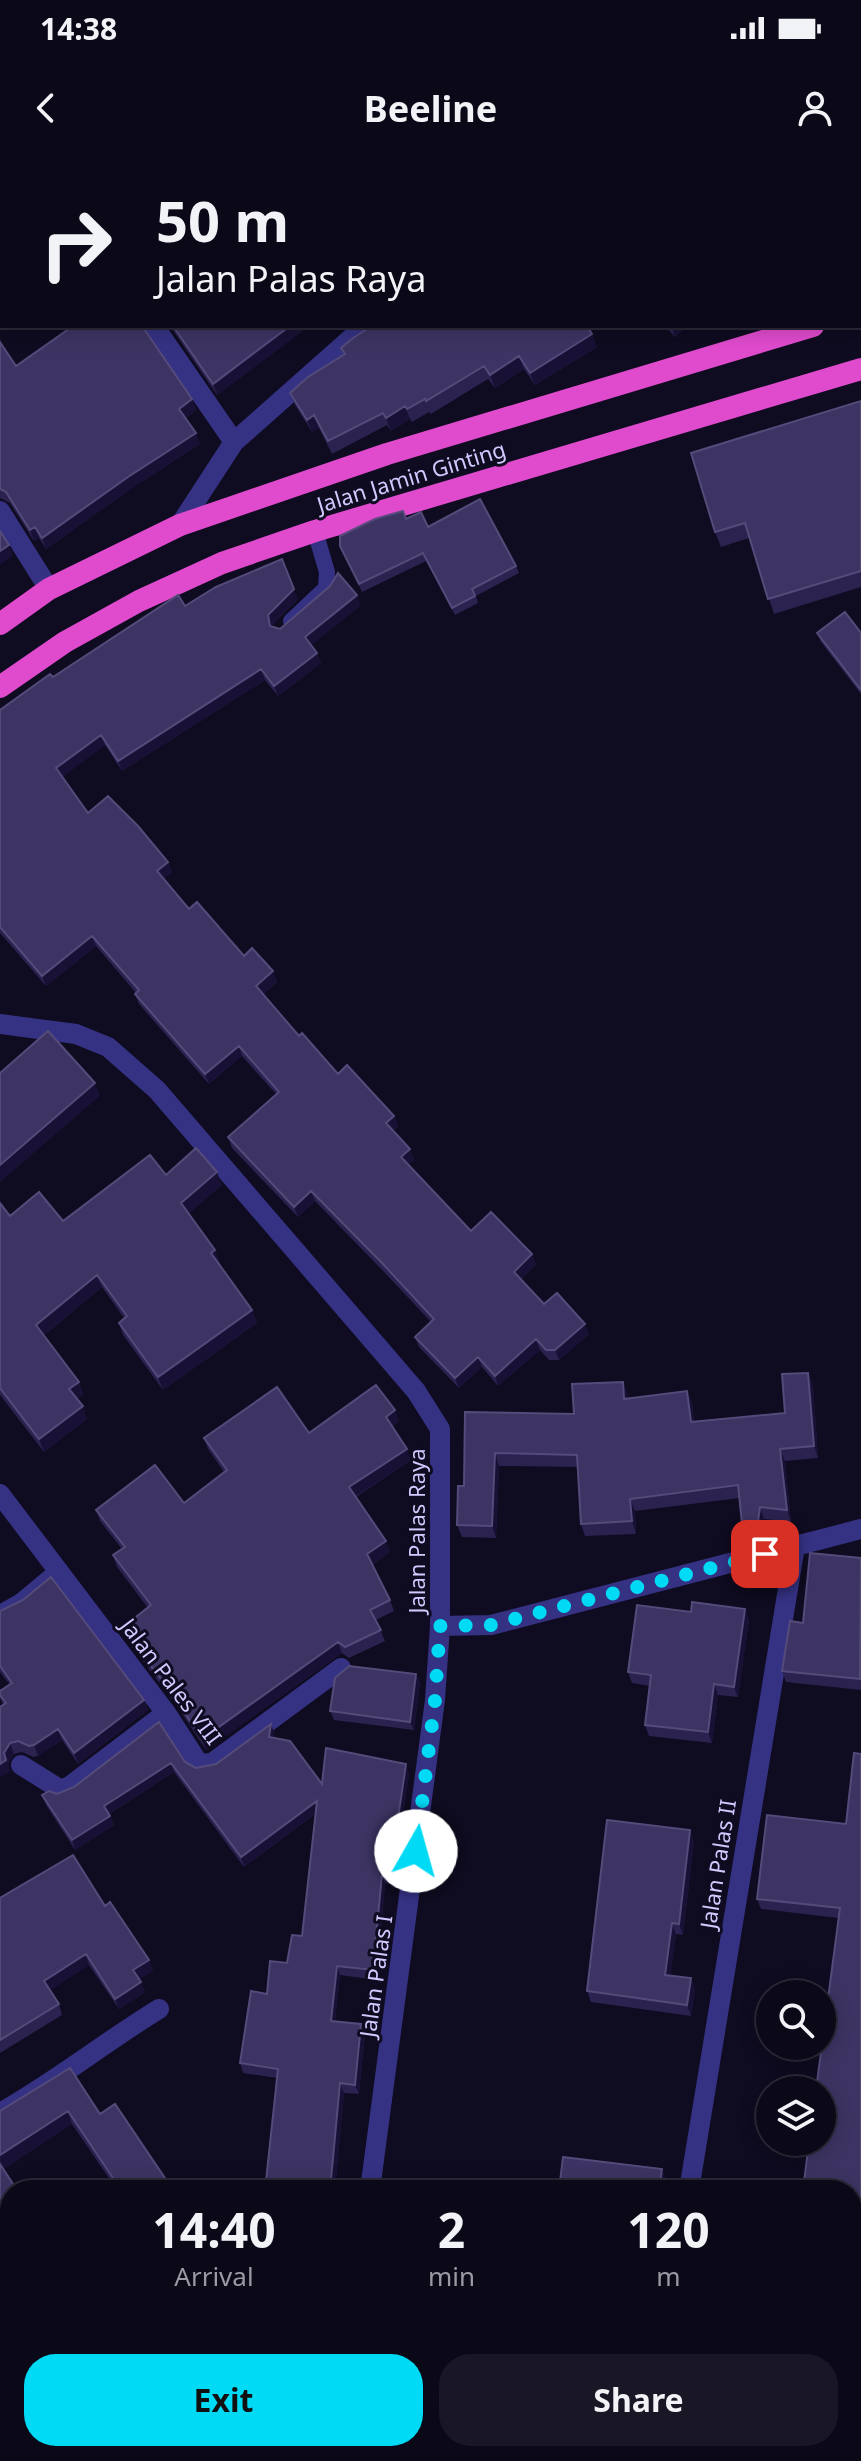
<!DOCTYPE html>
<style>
body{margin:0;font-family:"Noto Sans",sans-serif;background:#191625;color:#f1f3f6;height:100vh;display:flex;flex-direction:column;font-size:30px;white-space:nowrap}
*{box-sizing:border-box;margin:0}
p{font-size:26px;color:#9a9aa2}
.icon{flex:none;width:44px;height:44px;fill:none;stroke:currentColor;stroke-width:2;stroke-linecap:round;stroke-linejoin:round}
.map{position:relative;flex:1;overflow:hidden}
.details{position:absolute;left:0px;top:2020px;width:862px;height:282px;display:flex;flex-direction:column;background:#0b0818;border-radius:32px 32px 0 0;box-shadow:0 4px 20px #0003,0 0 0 2px #2b2937}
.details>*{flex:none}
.top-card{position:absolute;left:0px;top:0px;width:862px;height:168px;box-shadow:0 4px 20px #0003,0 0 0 2px #2b2937;background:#0b0818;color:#f1f3f6;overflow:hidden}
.buttons{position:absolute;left:756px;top:1820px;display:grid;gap:16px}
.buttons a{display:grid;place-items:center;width:80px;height:80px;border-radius:50%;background:#0b0818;box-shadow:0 4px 20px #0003,0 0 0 2px #2b2937;font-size:40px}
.pin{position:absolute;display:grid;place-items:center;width:68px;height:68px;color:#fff;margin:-34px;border-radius:16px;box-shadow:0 4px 12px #0006}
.me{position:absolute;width:88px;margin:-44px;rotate:7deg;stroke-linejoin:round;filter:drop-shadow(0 0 6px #0008)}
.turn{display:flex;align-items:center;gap:28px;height:168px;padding:0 24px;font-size:36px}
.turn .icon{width:104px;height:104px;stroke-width:2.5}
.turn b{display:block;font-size:56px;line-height:68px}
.eta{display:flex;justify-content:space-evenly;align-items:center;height:136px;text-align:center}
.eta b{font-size:48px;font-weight:700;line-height:56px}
.primary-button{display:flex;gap:16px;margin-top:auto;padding:16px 24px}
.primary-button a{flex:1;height:92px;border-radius:32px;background:#00daf5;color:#111;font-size:32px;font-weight:700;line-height:92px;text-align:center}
.primary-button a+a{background:#191625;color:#f1f3f6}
.status{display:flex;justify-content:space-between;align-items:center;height:56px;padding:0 40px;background:#0b0818;direction:ltr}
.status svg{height:22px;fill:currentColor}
header{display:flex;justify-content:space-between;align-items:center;height:104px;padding:0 24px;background:#0b0818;font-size:36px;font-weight:700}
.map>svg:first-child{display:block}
</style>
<div class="status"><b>14:38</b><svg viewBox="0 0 49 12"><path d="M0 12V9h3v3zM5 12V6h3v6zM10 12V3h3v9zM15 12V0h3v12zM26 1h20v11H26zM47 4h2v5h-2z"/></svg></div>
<header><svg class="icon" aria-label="back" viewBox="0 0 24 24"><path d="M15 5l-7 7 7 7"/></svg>Beeline<svg class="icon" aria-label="person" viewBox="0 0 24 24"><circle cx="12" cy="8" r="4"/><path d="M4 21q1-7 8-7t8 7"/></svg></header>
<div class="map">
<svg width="861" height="2301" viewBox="0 0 861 2301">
<rect width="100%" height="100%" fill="#0f0b20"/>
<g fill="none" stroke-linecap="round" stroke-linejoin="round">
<path stroke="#353284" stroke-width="16" d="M279,0L281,2
M291,461L326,428L327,412L315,371
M0,1453L21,1441L57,1411"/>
<path stroke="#353284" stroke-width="20" d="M540,2L543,0
M154,166L234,282
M0,351L49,429
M180,365L234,282L365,166
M0,864L76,874L108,887L157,930L416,1231L440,1269V1466L491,1465L861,1369
M0,1334L166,1553L199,1604L212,1603L341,1508
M21,1605L61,1630L70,1626L166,1553
M0,1953C55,1922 105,1882 159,1849
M370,2030L435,1540L440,1466
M689,2030L795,1386
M115,2301L134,2292
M333,2301L334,2292
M644,2301L645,2292"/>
<path stroke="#e04bce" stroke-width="22" d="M860,152L861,151
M0,464L49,429L180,365L387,294L813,166
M0,527L65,482L139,441L222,403L315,371L861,209"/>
</g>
<path fill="#2b2250" d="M170,166H309L217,235Z
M665,166H687L675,177Z
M0,182L16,206L192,239L196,250L186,258L200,284L132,328L46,389L39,378L34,381L10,343L0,338Z
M597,187L535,225L524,209L495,228L488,219L431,254L429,252L412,262L410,259L391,271L387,265L332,294L319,268L312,272L295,245L290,233L344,195L341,188Z
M861,241V427L774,454L749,378L721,387L715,372Z
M406,359L428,367L516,406L519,413L476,436L478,443L455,455L426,401L362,432L340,386Z
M298,439L272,465V466L280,469L361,445L311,485L321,503L278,536L265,520L122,611L105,585L62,617L88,653L168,702L172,712L164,719L189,749L244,796L273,811L277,822L263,834L299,876L338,914L394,956L398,966L393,971L410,989L414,1000L408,1004L471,1071L536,1104L521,1119L544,1144L589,1174L559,1200H549L540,1190L498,1226L482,1207L459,1228L419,1187L415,1177L431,1162L386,1114L315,1041L298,1057L232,988L228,977L276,934L242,896L209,924L139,844L135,834L136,833L96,786L46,826L0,773V550L53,517L185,446Z
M817,473H861V534L821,482Z
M166,1015L222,1025L189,1053L215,1090L220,1103L219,1104L252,1150L257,1163L163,1230L123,1175L119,1163L124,1158L102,1127L43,1176L79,1222L83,1235L77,1239L87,1259L44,1292L0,1235V1043L10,1056L63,1061Z
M808,1213L813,1225L818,1298L785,1301L791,1362L764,1359L761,1381L748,1385L743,1373L740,1338L635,1351L636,1374L585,1376L581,1364L578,1307L499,1306L496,1378L462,1377L457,1365L464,1326L465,1252L574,1254L623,1222L628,1238L687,1231L692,1243L694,1261L785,1253Z
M399,1261L392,1267L411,1300L356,1337L390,1392L372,1405L390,1440L394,1451L376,1460L385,1481L349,1498L342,1493L206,1590L177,1546L126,1479L122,1468L148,1448L117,1407L113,1395L122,1389L100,1361L96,1350L184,1343L224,1312L208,1289L204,1278L309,1273Z
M861,1398V1530L786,1522L782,1511L803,1463Z
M745,1449L749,1460L738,1537L718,1535L712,1583L649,1576L645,1565L650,1526L632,1523L628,1512L691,1452Z
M0,1451L144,1540L148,1550L78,1604L62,1580L38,1596L33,1597L22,1592L14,1594L8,1604L10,1611L0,1617L3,1545L0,1538V1531L10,1525L0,1512Z
M416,1514L420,1523L414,1570L334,1560L330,1551Z
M271,1564L274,1573L273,1578L322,1624L409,1614L397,1694L400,1702L397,1725L385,1723L377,1820L340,1815L335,1861L365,1873L359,1934L344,1933L335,2030H265L277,1918L243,1913L240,1903L267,1834L287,1803L302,1776L315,1654L244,1707L174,1612L109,1654L114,1665L75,1690L46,1645L42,1635L57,1634L74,1627L185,1602L196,1608L216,1604Z
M861,1594V2107L856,2106L855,2118H852V2030L838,1758L761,1749L757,1739L846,1664Z
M694,1681L683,1775L676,1774L670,1816L691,1818L695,1830L691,1856L591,1842L587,1831Z
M0,1738L105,1746L149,1800L153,1811L139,1819L145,1832L119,1849L89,1805L50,1830L59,1844L62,1855L0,1893Z
M0,1951L100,1954L173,2030H117L72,1964L3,2009L10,2030V2073L0,2079Z
M10,2102V2236L0,2241V2107Z
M852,2171L859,2172L861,2177V2203L859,2228L852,2227Z"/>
<path fill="#191135" d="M688,0H706L704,2H685Z
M2,145V158L0,160V146Z
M290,166H309L217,235L213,224Z
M674,166H687L675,177L672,168Z
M592,174L597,187L535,225L530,213Z
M519,196L524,209L495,228L490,215Z
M192,239L196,250L183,260L179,249Z
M405,246L410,259L391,271L386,258Z
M314,255L319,268L312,272L307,260Z
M196,273L200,284L132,328L46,389L42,378L128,317Z
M35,367L39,378L34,381L30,370Z
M9,385L13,396L0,405V391Z
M294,429L298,439L272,465L274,476L270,466L268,455Z
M357,435L361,445L309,487L305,477Z
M317,493L321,503L278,536L274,526Z
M261,509L265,520L122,611L118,601Z
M101,575L105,585L60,619L56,608Z
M168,702L172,712L161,722L157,711Z
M92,776L96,786L46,826L42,816Z
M273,811L277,822L260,836L256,826Z
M239,886L242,896L209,924L205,914Z
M95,923L100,936L0,1022V1005Z
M394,956L398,966L390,974L386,963Z
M410,989L414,1000L405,1008L401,997Z
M217,1012L222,1025L186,1056L181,1043Z
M311,1031L315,1041L298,1057L294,1047Z
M215,1090L220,1103L216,1106L211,1093Z
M532,1094L536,1104L518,1122L514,1112Z
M97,1115L102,1127L40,1178L36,1165Z
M252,1150L257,1163L163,1230L158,1217Z
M585,1164L589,1174L559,1200L555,1190Z
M536,1179L540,1190L498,1226L495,1216Z
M478,1197L482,1207L459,1228L455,1218Z
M808,1213L813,1225L818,1298L814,1286Z
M79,1222L83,1235L74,1242L69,1229Z
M623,1222L628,1234L629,1251L624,1239Z
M687,1231L692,1243L695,1274L691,1262Z
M83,1246L87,1259L44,1292L39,1279Z
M395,1250L399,1261L390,1268L386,1257Z
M407,1289L411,1300L353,1338L349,1327Z
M780,1289L785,1301L791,1362L787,1350Z
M495,1293L499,1306L496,1378L492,1366Z
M630,1339L635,1351L636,1374L632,1361Z
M760,1347L764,1359L761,1381L757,1369Z
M386,1381L390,1392L371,1406L367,1394Z
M745,1449L749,1460L738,1537L734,1527Z
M338,1482L342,1493L206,1590L202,1579Z
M416,1514L420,1523L414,1570L410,1562Z
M714,1524L718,1535L712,1583L708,1572Z
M144,1540L148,1550L78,1604L74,1593Z
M271,1564L274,1573L272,1587L269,1577Z
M58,1569L62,1580L38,1596L34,1585Z
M10,1583L14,1594L8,1604L10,1611L0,1617V1604L4,1593Z
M171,1603L174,1612L107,1655L104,1646Z
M406,1604L409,1614L397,1694L400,1702L397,1725L394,1715L393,1692Z
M317,1641L320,1650L244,1707L241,1697Z
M110,1656L114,1665L75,1690L72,1680Z
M690,1670L694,1681L683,1775L679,1764Z
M382,1714L385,1723L377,1820L373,1810Z
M672,1763L676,1774L669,1826L665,1815Z
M86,1794L89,1805L48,1832L44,1821Z
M149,1800L153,1811L137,1821L133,1810Z
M337,1806L340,1815L334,1870L331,1861Z
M691,1818L695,1830L691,1856L687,1845Z
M141,1822L145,1832L119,1849L115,1839Z
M361,1864L365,1873L359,1934L355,1925Z
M340,1923L344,1933L335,2030H330Z
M68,1951L72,1964L1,2011L0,1995Z
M662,2009L667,2021L665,2030H659Z
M10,2057V2073L0,2079V2063Z
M852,2096L856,2106L855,2118L852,2111Z
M859,2172L861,2177V2203L859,2228L855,2217Z
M617,2292H623L622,2301H616Z
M835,2292H840L839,2301H834Z"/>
<path fill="#3d3463" stroke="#544b7b" stroke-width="2" d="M0,0H28L30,2H2V145L0,146Z
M44,0H153L154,2H40Z
M574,0H688L685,2H572Z
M73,166H142L192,239L179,249L196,273L128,317L42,378L35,367L30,370L6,332L0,329V182L16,206Z
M173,166H290L213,224Z
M372,166H587L592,174L530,213L519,196L490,215L484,206L426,241L425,239L407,249L405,246L386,258L383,253L328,281L314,255L307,260L290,233L308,217L345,194L341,188L353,178Z
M861,241V411L768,439L745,363L715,372L691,293Z
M480,339L516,406L472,429L475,436L452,448L423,393L359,424L340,386V376L375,359L403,351L406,359L421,352L428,367Z
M0,371L9,385L0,391Z
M282,399L294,429L268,455L270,466L280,469L330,426L338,413L357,435L305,477L317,493L274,526L261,509L118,601L101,575L56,608L88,653L108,636L138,666L168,702L157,711L189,749L197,742L244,796L252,788L273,811L256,826L299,876L302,873L338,914L347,905L394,956L386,963L410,989L401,997L471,1071L491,1052L532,1094L514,1112L544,1144L557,1133L585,1164L555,1190H546L536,1179L495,1216L478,1197L455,1218L415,1177L434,1159L382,1103L311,1031L294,1047L228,977L279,932L239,886L205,914L135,834L139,830L92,776L42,816L0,767V550L50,514L53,517L178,435L185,446L216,427Z
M845,452L861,473V530L817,473Z
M48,871L95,923L0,1005V913Z
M196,988L217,1012L181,1043L215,1090L211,1093L252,1150L158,1217L119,1163L127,1156L97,1115L36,1165L79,1222L69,1229L83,1246L39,1279L0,1228V1043L10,1056L39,1032L63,1061L150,995L166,1015Z
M808,1213L814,1286L780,1289L787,1350L760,1347L757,1369L743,1373L738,1325L630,1339L632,1361L581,1364L577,1295L495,1293L492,1366L457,1365L458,1326H464L465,1252L574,1254L572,1224L623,1222L624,1239L687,1231L691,1262L785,1253L782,1214Z
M376,1225L395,1250L386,1257L407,1289L349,1327L386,1381L367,1394L390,1440L370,1450L381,1470L345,1487L338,1482L202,1579L173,1535L122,1468L151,1445L113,1395L125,1387L96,1350L155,1305L184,1343L227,1310L204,1278L277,1227L309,1273Z
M810,1393L861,1398L860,1519L782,1511L790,1461L803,1463Z
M51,1417L144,1540L74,1593L58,1569L34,1585L29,1586L18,1581L10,1583L4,1593L6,1600L0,1604V1547L6,1543L0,1535V1531L12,1523L0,1506V1451L23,1440Z
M692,1442L745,1449L734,1527L714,1524L708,1572L645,1565L651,1515L628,1512L637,1445L691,1452Z
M349,1506L416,1514L410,1562L330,1551L335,1518Z
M159,1562L185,1602L196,1608L216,1604L271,1564L269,1577L290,1581L322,1624L326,1588L406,1604L393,1692L397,1693L394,1715L382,1714L373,1810L337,1806L331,1861L361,1864L355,1925L340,1923L330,2030H265L278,1909L240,1903L251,1831L267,1834L270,1801L287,1803L292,1775L302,1776L317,1641L241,1697L171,1603L104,1646L110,1656L72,1680L42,1635L49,1631L57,1634L74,1627Z
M854,1593L861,1594V2097L852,2096V2097V2030H803L809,1982H822V1930H816L840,1748L757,1739L767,1655L846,1664Z
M607,1660L690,1670L679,1764L672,1763L665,1815L691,1818L687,1845L587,1831Z
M73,1695L105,1746L110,1742L149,1800L133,1810L141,1822L115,1839L86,1794L44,1821L59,1844L0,1880V1738Z
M70,1908L100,1954L115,1944L173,2030H121L68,1951L0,1995V1951Z
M563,1997L662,2009L659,2030H559Z
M0,2004L17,2030H10V2057L0,2063Z
M710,2024L768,2030H710Z
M10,2102V2225L0,2230V2107Z
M852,2171L859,2172L855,2217H852Z
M136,2292H259L263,2301H121V2300Z
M264,2292H283L287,2301H264Z
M521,2292H617L616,2301H520Z
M670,2292H835L834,2301H669Z"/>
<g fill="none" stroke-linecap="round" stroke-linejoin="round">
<path stroke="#00daf5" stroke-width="14" stroke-dasharray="0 25.2" d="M416,1691L435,1540L440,1466L491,1465L765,1394"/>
</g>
<g text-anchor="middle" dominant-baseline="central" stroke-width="6" stroke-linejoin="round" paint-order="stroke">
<g font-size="22" fill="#d1caff" stroke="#0f0b20">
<text transform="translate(411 316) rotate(-17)">Jalan Jamin Ginting</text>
<text transform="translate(416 1371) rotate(-90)">Jalan Palas Raya</text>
<text transform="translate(172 1521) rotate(53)">Jalan Pales VIII</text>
<text transform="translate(717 1704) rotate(-81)">Jalan Palas II</text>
<text transform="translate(375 1816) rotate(-82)">Jalan Palas I</text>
</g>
</g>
</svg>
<div class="buttons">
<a><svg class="icon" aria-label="search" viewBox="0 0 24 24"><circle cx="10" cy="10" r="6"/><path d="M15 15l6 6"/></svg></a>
<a><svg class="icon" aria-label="layers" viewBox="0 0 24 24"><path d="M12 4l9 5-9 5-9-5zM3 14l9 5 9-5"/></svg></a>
</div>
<div class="pin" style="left:765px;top:1394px;background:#d93025"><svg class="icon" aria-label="arrive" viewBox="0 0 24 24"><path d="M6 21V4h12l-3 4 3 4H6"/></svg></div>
<svg class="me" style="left:416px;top:1691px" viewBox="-20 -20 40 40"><circle r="19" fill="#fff"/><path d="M0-13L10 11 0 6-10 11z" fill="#00daf5"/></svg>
<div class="top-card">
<div class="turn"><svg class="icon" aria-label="right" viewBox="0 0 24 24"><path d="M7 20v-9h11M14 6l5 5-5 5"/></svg><div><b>50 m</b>Jalan Palas Raya</div></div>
</div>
<section class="details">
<div class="eta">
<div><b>14:40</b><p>Arrival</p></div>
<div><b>2</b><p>min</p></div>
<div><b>120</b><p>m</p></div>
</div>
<div class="primary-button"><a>Exit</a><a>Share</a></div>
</section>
</div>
